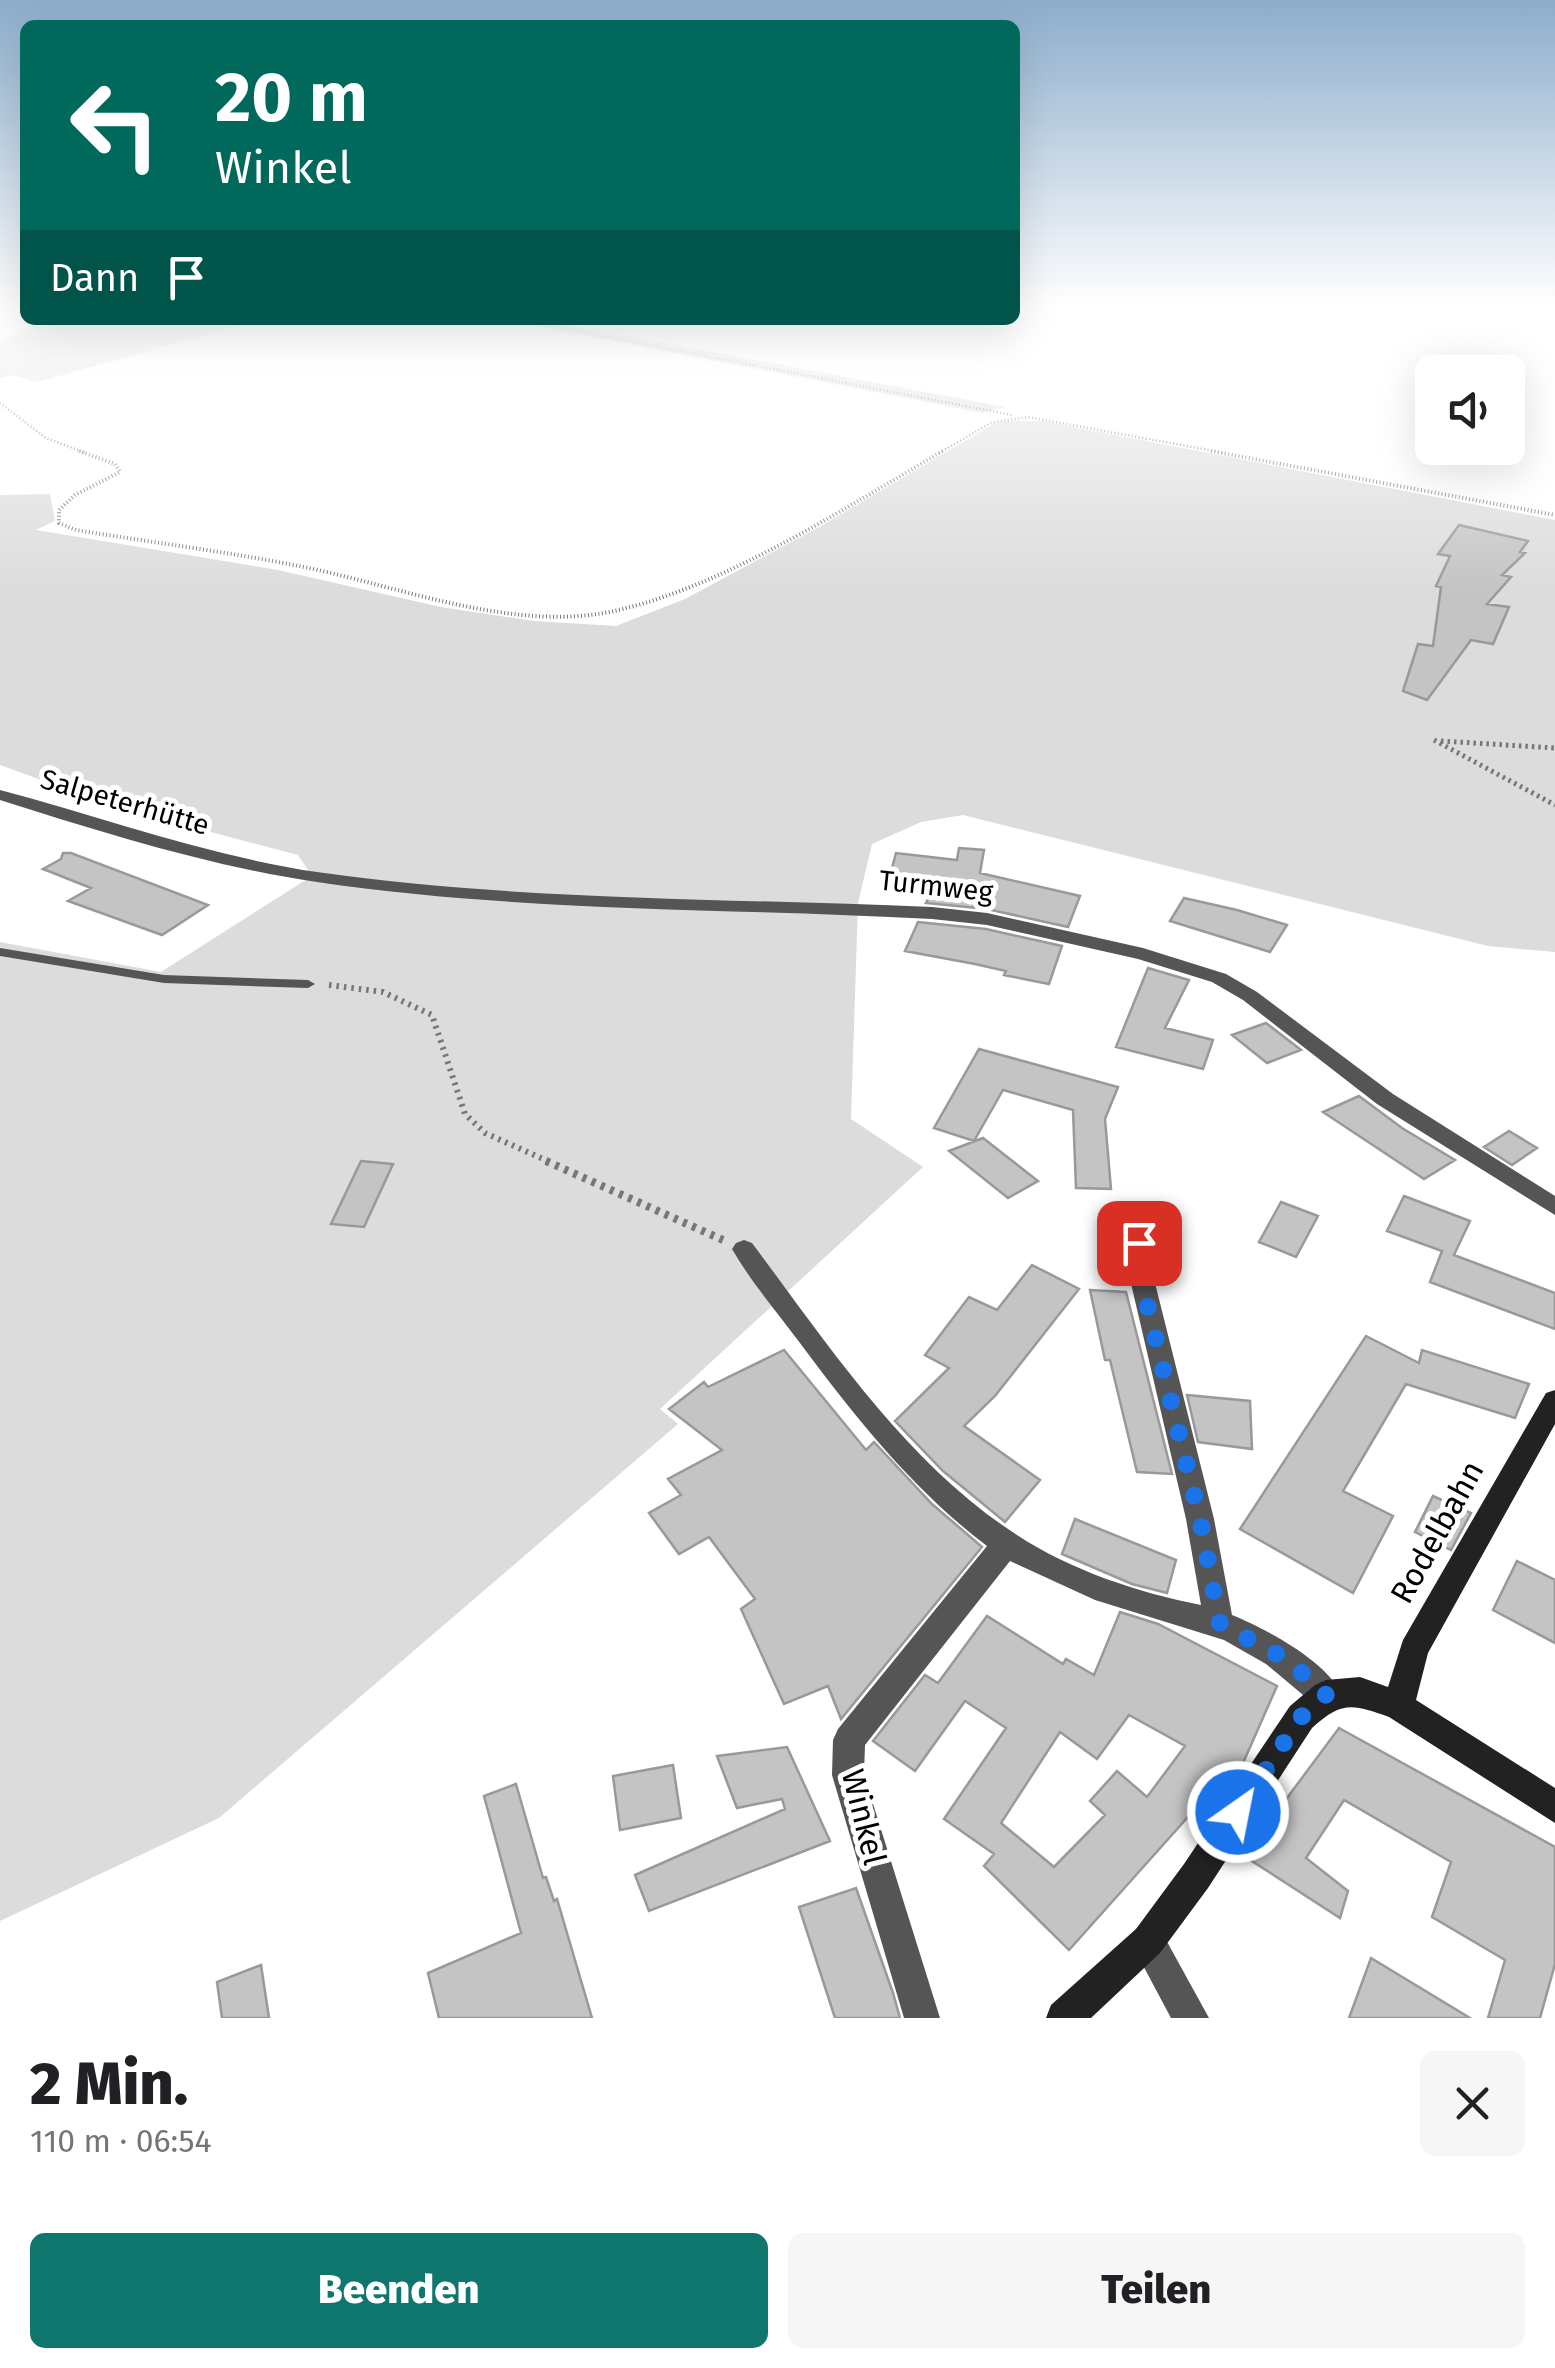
<!DOCTYPE html>
<html lang="de">
<meta charset="utf-8">
<style>
body{margin:0;font-family:"Fira Sans",sans-serif;background:#f6f6f6;color:#202124;height:100vh;display:flex;flex-direction:column;font-size:38px;white-space:nowrap}
*{box-sizing:border-box;margin:0}
p{font-size:32px;color:#757577}
.icon{flex:none;width:55px;height:55px;fill:none;stroke:currentColor;stroke-width:2;stroke-linecap:round;stroke-linejoin:round}
.map{position:relative;height:2018px;overflow:hidden}
.sheet{display:flex;flex-direction:column;background:#fff;flex:1}
.sheet>*{flex:none}
.guide{position:absolute;left:20px;top:20px;width:1000px;height:305px;border-radius:15px;box-shadow:0 10px 40px #0002;background:#00695c;color:#fff;overflow:hidden}
.tools{position:absolute;left:1415px;top:355px;display:grid;gap:20px}
.tools a{display:grid;place-items:center;width:110px;height:110px;border-radius:15px;background:#fff;box-shadow:0 10px 40px #0002;font-size:50px}
.pin{position:absolute;display:grid;place-items:center;width:85px;height:85px;color:#fff;margin:-42px;border-radius:20px;box-shadow:0 5px 15px #0006}
.me{position:absolute;width:110px;margin:-55px;rotate:33deg;stroke-linejoin:round;filter:drop-shadow(0 0 8px #0008)}
.turn{display:flex;align-items:center;gap:35px;height:210px;padding:0 30px;font-size:45px}
.turn .icon{width:130px;height:130px;stroke-width:2.5}
.turn b{display:block;font-size:70px;line-height:85px}
.then{display:flex;align-items:center;height:95px;padding:0 30px;background:#0003;gap:20px;font-size:38px}
.round{display:grid;place-items:center;flex:none;width:105px;height:105px;border-radius:15px;background:#f6f6f6}
.overview{display:flex;align-items:center;justify-content:space-between;height:170px;padding:0 30px}
h1{font-size:60px;font-weight:800;line-height:75px}
.cta{display:flex;gap:20px;margin-top:auto;padding:20px 30px}
.cta a{flex:1;height:115px;border-radius:15px;background:#0f766e;color:#fff;font-size:40px;font-weight:800;line-height:115px;text-align:center}
.cta a+a{background:#f6f6f6;color:#202124}
.map>svg:first-child{display:block}
</style>
<div class="map">
<svg width="1555" height="2018" viewBox="0 0 1555 2018">
<rect width="100%" height="100%" fill="#fff"/>
<path fill="#dcdcdc" d="M51,320H258L38,382L11,375L0,378V340Z
M505,320H542L1005,407L982,413Z
M1009,421H1043L1555,520V952L1488,946L963,815L921,822L872,844L858,903L851,1119L923,1167L660,1409L678,1424L219,1818L0,1921V942L161,972L312,876L298,855L113,806L0,765V495L50,494L55,521L36,530L278,570L441,607L534,621L616,626L685,599L821,526L994,424Z"/>
<path fill="#c4c4c4" stroke="#999" stroke-width="2.5" fill-rule="evenodd" d="M1459,525L1528,541L1520,552L1525,553L1502,575L1511,577L1487,604L1509,607L1493,644L1471,640L1427,700L1403,691L1418,644L1433,646L1441,587L1436,586L1450,556L1438,554Z
M959,848L984,850L980,873L1080,896L1068,927L987,909L926,903L932,891L887,886L896,853L957,860Z
M63,853H71L208,905L162,935L68,901L91,888L43,869L61,859Z
M1184,898L1237,910L1287,925L1270,952L1170,921Z
M918,922L986,929L1062,946L1049,984L1004,975L1006,971L975,964L905,951Z
M1148,968L1189,980L1165,1028L1213,1040L1203,1069L1116,1047Z
M1266,1023L1301,1050L1267,1063L1232,1035Z
M979,1049L1118,1087L1105,1119L1111,1189L1076,1188L1073,1110L1003,1090L974,1141L934,1128Z
M1359,1096L1402,1128L1455,1160L1424,1179L1323,1112Z
M1509,1131L1537,1148L1512,1165L1484,1147Z
M983,1138L1038,1181L1008,1198L949,1151Z
M361,1161L393,1164L364,1227L331,1224Z
M1404,1196L1470,1221L1454,1255L1555,1293V1329L1430,1282L1442,1251L1387,1231Z
M1281,1202L1318,1216L1296,1257L1259,1242Z
M1032,1265L1079,1289L995,1396L964,1426L1040,1480L1005,1522L943,1471L895,1421L949,1368L925,1355L969,1297L997,1310Z
M1090,1290L1126,1292L1172,1474L1137,1472L1110,1360H1105Z
M1366,1336L1419,1363L1422,1350L1529,1384L1515,1418L1406,1384L1343,1491L1393,1516L1353,1593L1240,1529Z
M784,1350L866,1450L874,1442L932,1504L982,1547L841,1719L828,1686L784,1704L741,1609L755,1599L709,1537L679,1554L649,1513L681,1495L668,1479L722,1450L669,1409L704,1382L708,1387Z
M1187,1395L1250,1401L1252,1449L1198,1442Z
M1433,1496L1471,1513L1451,1550L1415,1532Z
M1075,1519L1176,1560L1167,1593L1132,1584L1062,1554Z
M1517,1561L1555,1580V1643L1493,1610Z
M1120,1612L1158,1624L1277,1686L1243,1763L1223,1789H1213L1069,1950L984,1866L994,1854L944,1819L1006,1728L965,1701L915,1771L873,1741L925,1675L938,1683L987,1616L1063,1664L1066,1659L1094,1675ZM1129,1715L1185,1746L1147,1797L1117,1771L1090,1801L1105,1815L1054,1867L1001,1823L1060,1732L1097,1759Z
M1339,1728L1555,1847V1964L1540,2018H1488L1505,1960L1432,1917L1451,1862L1344,1800L1306,1858L1348,1891L1340,1918L1244,1856Z
M787,1747L830,1841L649,1911L635,1875L785,1809L782,1799L737,1808L717,1756Z
M673,1765L681,1818L620,1830L613,1776Z
M516,1784L543,1878L546,1877L554,1901L557,1899L592,2018H439L428,1973L521,1933L484,1796Z
M856,1888L893,1993L900,2018H835L799,1907Z
M1371,1958L1470,2018H1349Z
M261,1965L269,2018H222L217,1982Z"/>
<g fill="none" stroke-linecap="round" stroke-linejoin="round">
<path stroke="#777" stroke-width="2.5" stroke-dasharray="1 2.5" stroke-linecap="butt" d="M519,320L1012,415
M0,403L46,438L86,453
M939,453L991,423L1028,417L1225,453"/>
<path stroke="#777" stroke-width="4" stroke-dasharray="1 2.5" stroke-linecap="butt" d="M79,451L115,464L120,472L75,495L59,510V523L76,530C149,542 222,551 294,565C399,585 516,636 623,609C732,582 846,507 943,451
M1211,451L1555,515"/>
<path stroke="#777" stroke-width="5" stroke-dasharray="2.5 4" stroke-linecap="butt" d="M1434,740L1555,805
M1441,741L1555,748"/>
<path stroke="#777" stroke-width="6" stroke-dasharray="2.5 5" stroke-linecap="butt" d="M329,985L383,992L432,1015L465,1114L485,1133L552,1163"/>
<path stroke="#777" stroke-width="8" stroke-dasharray="4 6" stroke-linecap="butt" d="M546,1161L723,1240"/>
<path fill="#555" fill-rule="evenodd" d="M0,948L164,975L308,980L315,984L308,988L164,983L0,956Z"/>
<path fill="#555" fill-rule="evenodd" d="M0,790C106,818 208,856 317,872C520,901 727,898 932,907L987,913L1143,948L1226,974L1257,992L1393,1094L1555,1196V1215L1377,1104L1243,1000L1212,982L1138,959L987,925L932,919C727,908 520,912 317,882C209,866 104,833 0,800Z
M1139,1234L1147,1237L1151,1243L1153,1275L1214,1519L1232,1615C1266,1629 1327,1661 1342,1695L1337,1705L1326,1710L1315,1705L1266,1664L1224,1640L1095,1600L1010,1561L865,1745L864,1775L940,2018H904L832,1775L833,1740L838,1729L987,1546C913,1490 855,1417 800,1343C777,1312 751,1282 732,1249L736,1243L744,1240L752,1243C829,1346 907,1464 1017,1535C1070,1570 1139,1593 1201,1605L1186,1519L1129,1275L1127,1243L1131,1237Z
M1148,1923L1160,1929L1209,2018H1171L1130,1941L1136,1929Z"/>
<path fill="#222" fill-rule="evenodd" d="M1555,1390V1424L1428,1653L1416,1700L1555,1788V1823L1389,1717C1352,1704 1342,1701 1312,1728L1208,1888L1160,1953L1091,2018H1046L1051,2005L1136,1929L1184,1864L1290,1706L1315,1685L1326,1680L1360,1677L1388,1687L1403,1640L1546,1393Z"/>
</g>
<linearGradient id="sky" x2="0" y2="1"><stop stop-color="#8cadcc"/><stop offset="0.52" stop-color="#fff"/><stop offset="1" stop-color="#fff" stop-opacity="0"/></linearGradient>
<rect width="1555" height="591" fill="url(#sky)"/>
<g fill="none" stroke-linecap="round" stroke-linejoin="round">
<path stroke="#1a73e8" stroke-width="18" stroke-dasharray="0 32.4" d="M1139,1243L1140,1275L1200,1519L1220,1624L1288,1660L1326,1695L1301,1717L1238,1812"/>
</g>
<g text-anchor="middle" dominant-baseline="central" stroke-width="10" stroke-linejoin="round" paint-order="stroke">
<g font-size="28" fill="#000" stroke="#fff">
<text transform="translate(125 802) rotate(16)">Salpeterhütte</text>
<text transform="translate(936 886) rotate(6)">Turmweg</text>
</g>
<g font-size="32" fill="#000" stroke="#fff">
<text transform="translate(1437 1532) rotate(-61)">Rodelbahn</text>
<text transform="translate(864 1817) rotate(76)">Winkel</text>
</g>
</g>
</svg>
<div class="tools">
<a><svg class="icon" aria-label="sound" viewBox="0 0 24 24"><path d="M4 9h4l5-4v14l-5-4H4zM17 9q2 3 0 6"/></svg></a>
</div>
<div class="pin" style="left:1139px;top:1243px;background:#d93025"><svg class="icon" aria-label="arrive" viewBox="0 0 24 24"><path d="M6 21V4h12l-3 4 3 4H6"/></svg></div>
<svg class="me" style="left:1238px;top:1812px" viewBox="-20 -20 40 40"><circle r="17" fill="#1a73e8" stroke="#fff" stroke-width="3"/><path d="M0-11L8 9 0 5-8 9z" fill="#fff"/></svg>
<div class="guide">
<div class="turn"><svg class="icon" aria-label="left" viewBox="0 0 24 24"><path d="M17 20v-9H6M10 6l-5 5 5 5"/></svg><div><b>20 m</b>Winkel</div></div>
<div class="then">Dann<svg class="icon" aria-label="arrive" viewBox="0 0 24 24"><path d="M6 21V4h12l-3 4 3 4H6"/></svg></div>
</div>
</div>
<section class="sheet">
<div class="overview"><div><h1>2 Min.</h1><p>110 m · 06:54</p></div><a class="round"><svg class="icon" aria-label="close" viewBox="0 0 24 24"><path d="M6 6l12 12M18 6L6 18"/></svg></a></div>
<div class="cta"><a>Beenden</a><a>Teilen</a></div>
</section>
